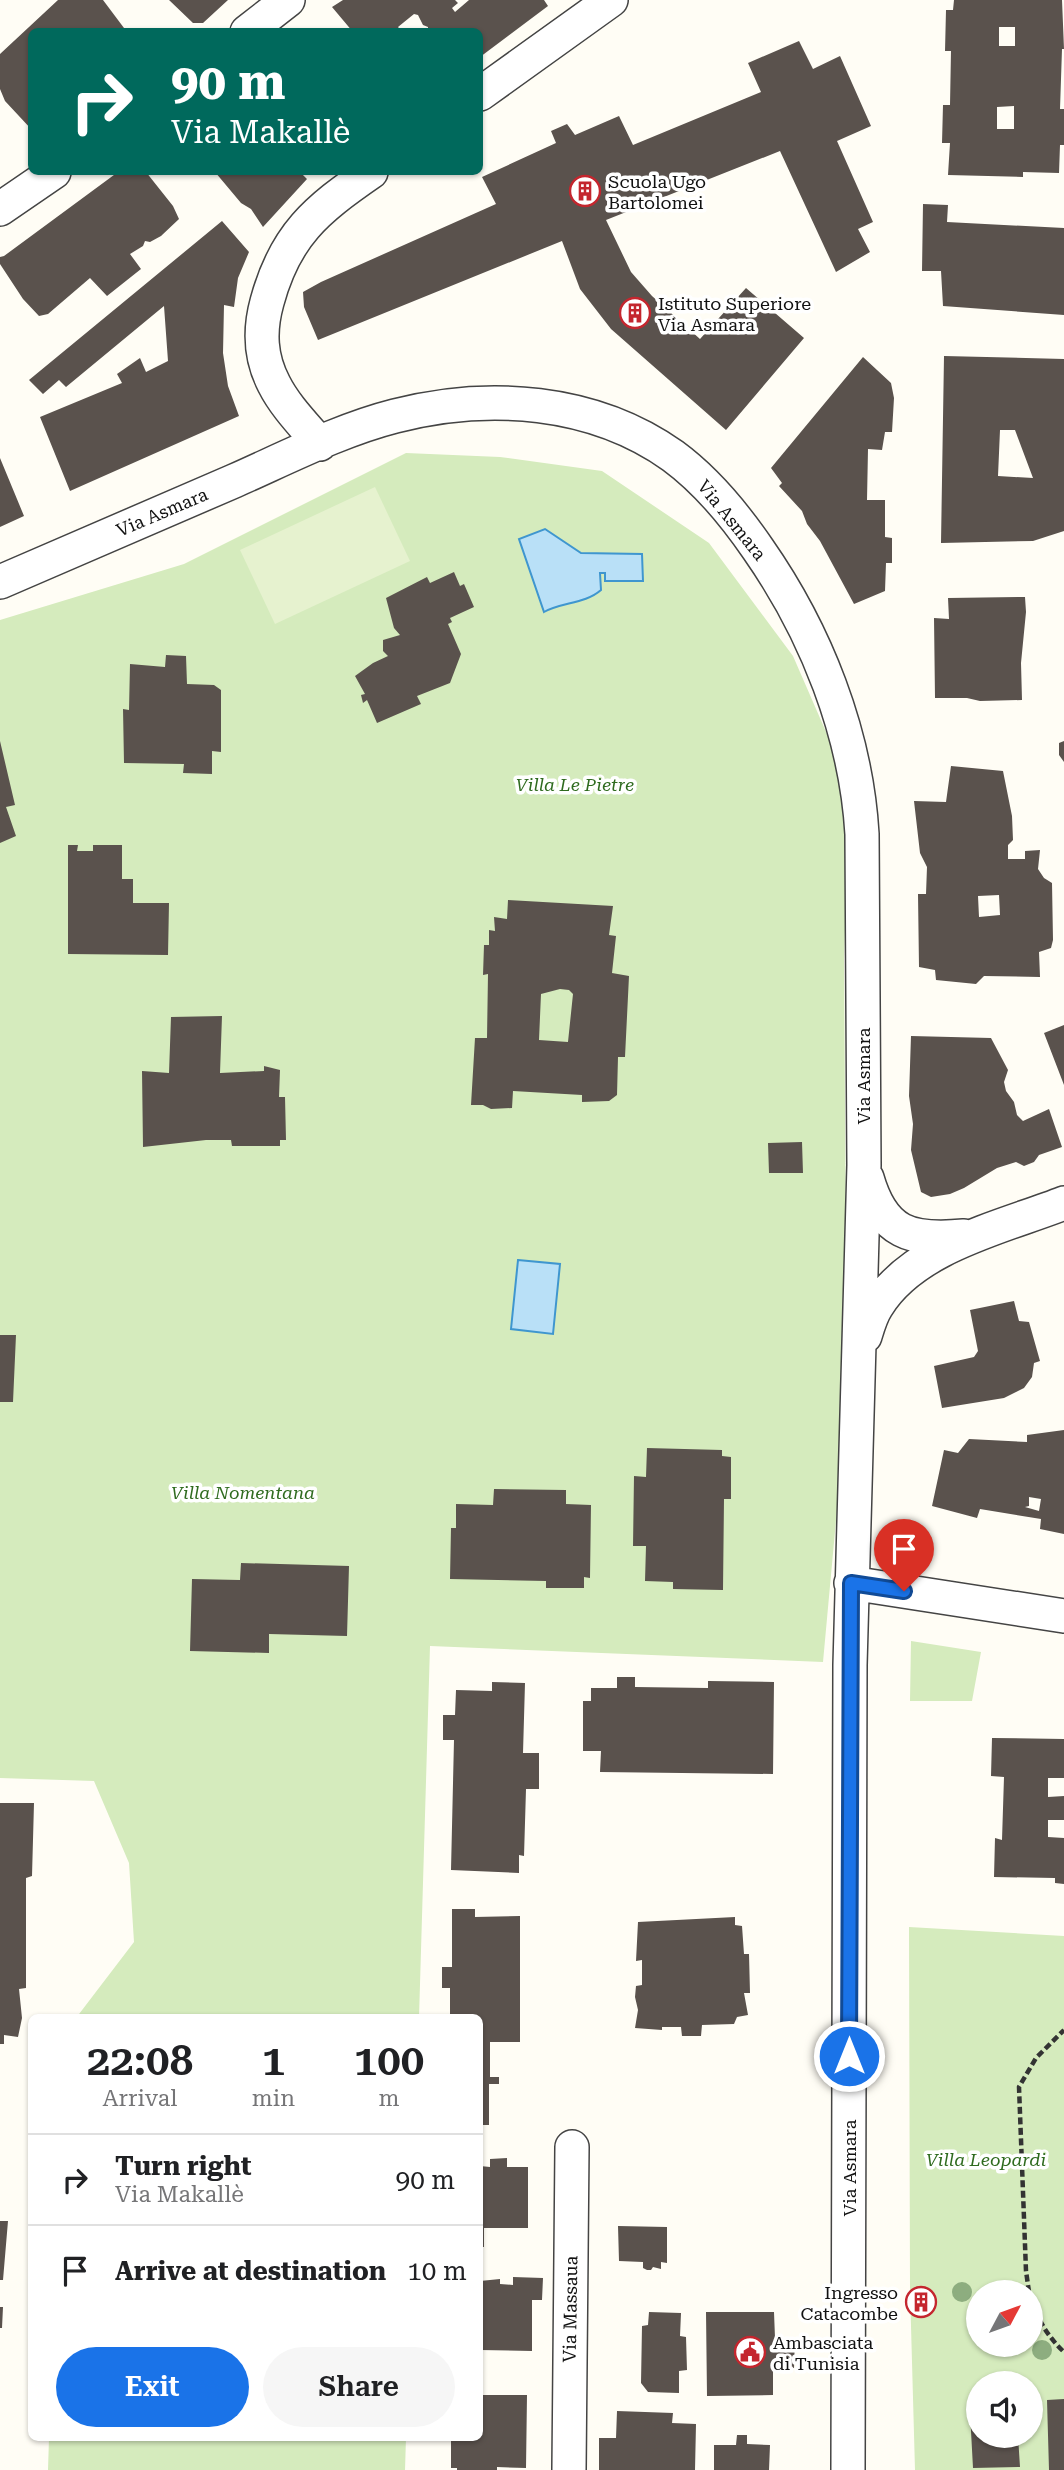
<!DOCTYPE html>
<meta charset="utf-8">
<style>
body{margin:0;font-family:"Roboto Serif",serif;background:#f6f6f6;color:#202124;height:100vh;display:flex;flex-direction:column;font-size:26px;white-space:nowrap}
*{box-sizing:border-box;margin:0}
p{font-size:23px;color:#757577}
.icon{flex:none;width:38px;height:38px;fill:none;stroke:currentColor;stroke-width:2;stroke-linecap:round;stroke-linejoin:round}
.map{position:relative;flex:1;overflow:hidden}
.details{position:absolute;left:28px;top:2014px;width:455px;height:427px;display:flex;flex-direction:column;background:#fff;border-radius:10px;box-shadow:0 2px 5px #0004}
.details>*{flex:none}
.top-card{position:absolute;left:28px;top:28px;width:455px;height:147px;border-radius:10px;box-shadow:0 2px 5px #0004;background:#00695c;color:#fff;overflow:hidden}
.needle{width:46px;rotate:49deg}
.tools{position:absolute;left:966px;top:2280px;display:grid;gap:14px}
.tools a{display:grid;place-items:center;width:77px;height:77px;border-radius:50%;background:#fff;box-shadow:0 2px 5px #0004;font-size:35px}
.pin{position:absolute;display:grid;place-items:center;width:60px;height:60px;color:#fff;margin:-72px -30px;border-radius:50% 50% 50% 0;rotate:-45deg;box-shadow:0 0 7px #0007}
.pin .icon{rotate:45deg}
.me{position:absolute;width:77px;margin:-38px;rotate:0deg;stroke-linejoin:round;filter:drop-shadow(0 0 5px #0008)}
.turn{display:flex;align-items:center;gap:24px;height:147px;padding:0 28px;font-size:32px}
.turn .icon{width:91px;height:91px;stroke-width:2.5}
.turn b{display:block;font-size:49px;line-height:60px}
.eta{display:flex;justify-content:space-evenly;align-items:center;height:119px;text-align:center}
.eta b{font-size:42px;font-weight:600;line-height:49px}
.action{display:flex;gap:14px;margin-top:auto;padding:14px 28px}
.action a{flex:1;height:80px;border-radius:42px;background:#1a73e8;color:#fff;font-size:28px;font-weight:600;line-height:80px;text-align:center}
.action a+a{background:#f6f6f6;color:#202124}
ul{padding:0;list-style:none}
li{display:flex;align-items:center;gap:21px;height:91px;padding:0 28px;border-top:2px solid #e0e0e0}
li div{flex:1}
li b{display:block;font-size:26px}
li em{font-style:normal}
.map>svg:first-child{display:block}
</style>
<div class="map">
<svg width="1064" height="2470" viewBox="0 0 1064 2470">
<rect width="100%" height="100%" fill="#fffdf5"/>
<path fill="#d5ebbd" fill-rule="evenodd" d="M406,453L500,457L602,471L709,543L793,656L850,787L844,959L847,1401L823,1662L430,1646L419,2018H76L134,1942L129,1863L94,1781L0,1778V620L184,564Z
M911,1641L981,1652L972,1701H910Z
M909,1927L1064,1936V2470H915L910,2290ZM978,2292H1031V2345H978ZM978,2384H1031V2436H978Z
M49,2438H406L405,2470H48Z"/>
<path fill="#e6f2cf" d="M375,487L410,561L275,624L240,550Z"/>
<path fill="#b9e0f7" stroke="#3f96cf" stroke-width="2" d="M545,529L581,553L642,554L643,581H605V573H600L601,590C585,604 562,602 544,612L519,539Z
M518,1260L560,1264L553,1334L511,1329Z"/>
<path fill="#5a524d" fill-rule="evenodd" d="M58,0H103L127,32H32V130L5,101L0,89V54Z
M169,0H228L203,23H193Z
M343,0H455L458,3L452,8L455,12L469,0H544L548,6L480,57V32H428V27L423,25L418,15L414,14L398,27L402,32H353L332,7Z
M954,0H1062L1064,49H1062L1060,109H1064V145H1060L1059,173L1023,172V177L948,175L950,143H942L943,105H950L951,51H945L946,10H953ZM999,27H1015V46H999ZM1014,106V129H997V107Z
M799,41L813,69L840,56L871,126L837,141L873,222L858,229L870,252L836,272L780,151L606,220L631,272L652,296L700,339L746,288L804,338L726,430L611,329L580,289L562,241L318,340L304,307L303,292L321,282L496,204L482,177L556,143L551,131L567,124L575,135L619,116L633,145L761,92L748,63Z
M118,172H146L173,206L179,219L161,236L150,242L145,241L143,246L130,254L141,269L107,296L90,278L48,314L39,316L23,299L0,264V257L4,256Z
M215,172H300L307,179L263,227L251,209L241,203Z
M923,204L948,205L947,222L1064,228V315L943,306L941,271H922Z
M222,221L249,252L238,278L234,307L224,305L223,353L228,386L239,416L70,491L40,417L122,383L117,374L140,358L146,372L168,361L164,306L66,387L59,380L43,394L29,380Z
M944,356L1064,359V531L1033,541L941,543ZM1000,430H1015L1033,478L998,476Z
M863,357L891,383L894,398L892,432H885L882,450L868,449L867,500H885V537L892,538V563H886L885,591L854,604L820,541L807,524L802,511L779,486L782,483L771,468Z
M0,458L24,516L0,527Z
M454,572L460,586L464,584L474,607L450,618L452,622L448,624L461,654L450,683L417,696L421,704L377,723L367,700L363,703L361,695L365,694L355,676L373,663L388,656L383,651V640L400,635L394,628L386,598L427,577L430,583Z
M1025,597L1026,612L1021,663L1022,700L980,701L967,698H935L934,618L949,619L948,598Z
M166,655L186,656L187,684L214,685L221,690V752L212,751V774L183,773L184,764L124,763L123,709L129,710L130,664L165,667Z
M0,741L15,805L6,807L16,836L0,843Z
M1064,741V762L1059,755V743Z
M951,766L1003,771L1012,816L1013,840L1008,845V859H1025V851L1040,850L1038,869L1044,878L1052,883L1053,940L1051,948L1039,952L1040,977L984,976L976,984L936,980L935,970L919,967L918,894H926L927,867L920,853L914,801L946,802ZM999,895L1000,915L979,917L978,896Z
M68,845H78L77,851H93V845H122V879H133V903H169L168,955L68,954Z
M508,900L613,906L609,935L616,936L612,973L629,976L625,1057H618L617,1095L609,1101L582,1102V1095L513,1091L512,1108L491,1109L483,1105H471L475,1038H487L488,974L483,975L484,945H489V930L495,931L494,917L507,919ZM560,989L569,990L573,994L568,1042L539,1040L541,994Z
M222,1016L220,1073L264,1071V1066L280,1070L279,1097H285L286,1140H280V1146H232L231,1140H206L143,1147L142,1071L169,1073L171,1017Z
M1064,1025V1085L1044,1033Z
M911,1036L991,1038L1008,1070L1004,1082L1006,1091L1014,1102L1017,1115L1023,1121L1049,1109L1062,1147L1039,1155L1034,1162L1024,1166L1016,1162L997,1168L964,1188L950,1194L931,1197L921,1192L911,1150L913,1124L909,1096Z
M802,1142L803,1173H769L768,1143Z
M1014,1301L1019,1321L1029,1322L1040,1361L1034,1363L1032,1377L1024,1388L1004,1398L942,1408L934,1366L974,1357L978,1351L970,1310Z
M0,1335H16L13,1402H0Z
M1064,1430V1534L1040,1529L1041,1519L980,1509L977,1518L932,1506L944,1450L958,1453L969,1439L1027,1442V1435ZM1029,1497L1041,1499L1039,1511L1025,1507L1029,1506Z
M647,1448L722,1450V1456L731,1457V1499H724L723,1590L673,1589V1582L645,1581L646,1546H633L634,1476L646,1477Z
M494,1489L566,1490V1504L591,1505L590,1578L584,1577V1588H546V1581L450,1579L451,1528H456V1504L493,1505Z
M241,1563L349,1566L347,1636L269,1634V1653L190,1651L192,1579L240,1580Z
M617,1677H635V1687L708,1688V1681L774,1682L773,1774L600,1772L601,1751H583V1701H591V1688H617Z
M492,1682L525,1683L523,1753H539V1789H526L524,1856L519,1855V1873L451,1870L454,1740H443V1715H455L456,1690L492,1691Z
M992,1738L1064,1739V1778H1048V1797L1064,1796V1820H1048V1837L1064,1838V1884L1055,1883V1878L994,1877L995,1838L1002,1840L1004,1777L991,1776Z
M0,1803H34L32,1876L26,1878V1988L19,1989L22,2018L18,2037L4,2035V2044H0Z
M452,1909H475V1917L520,1916V2042H490V2077H499V2084H489V2125H480V2018H450V1988H442V1967H452Z
M735,1917V1925L742,1926L744,1954H749L750,1993H744L748,2015L737,2017L734,2024L702,2025L701,2036H682L681,2027H662V2030L635,2028L638,2010L635,1997L636,1986L642,1985V1960L636,1961L638,1922Z
M507,2158V2167H528V2228H484V2247H480V2166L490,2167V2159Z
M0,2221H8L3,2280H0Z
M618,2226L667,2227V2263L661,2262V2269L653,2267L651,2270H647L643,2268V2262L619,2261Z
M513,2277L543,2278L542,2300H532V2351L480,2350V2281L500,2279V2284L513,2285Z
M910,2290L931,2291V2315L911,2314Z
M0,2307H3L2,2328H0Z
M649,2312L681,2313L680,2336L686,2337L687,2370L679,2371V2393L648,2392L641,2383L642,2326L648,2325Z
M706,2312H774L775,2338H795L794,2368L779,2365L777,2372L773,2371V2395L707,2396Z
M969,2394H978V2436H1018L1020,2467L973,2468Z
M480,2395H527L526,2468L497,2467V2470H457V2468H451V2438H480Z
M1064,2399V2470H1049L1047,2400Z
M617,2411L673,2413L672,2423L696,2424L695,2470H599V2438H616Z
M737,2435H747V2444L770,2445L769,2470H714V2445H736Z"/>
<g fill="none" stroke-linecap="round" stroke-linejoin="round">
<g stroke="#444" stroke-width="36">
<path id="minor" d="M247,32L288,0
M480,94L611,0
M0,209L54,172
M320,444C304,425 285,406 274,384C260,357 259,331 267,302C285,235 316,210 371,172
M0,582C78,548 156,514 234,481C286,458 340,430 395,416C488,392 593,399 673,456C707,481 734,514 758,549C816,632 856,733 862,834L864,1165L850,1665L848,2470
M867,1178C883,1234 911,1241 964,1236
M865,1336C868,1326 871,1315 877,1306C914,1246 1003,1227 1064,1203
M851,1583L1064,1616
M569,2470L572,2147"/>
</g>
<path stroke="#333" stroke-width="4.5" stroke-dasharray="7 3.5" stroke-linecap="butt" d="M1029,2292L1026,2271L1019,2087L1036,2058L1064,2030
M1031,2301C1039,2321 1048,2337 1064,2352"/>
<use href="#minor" stroke="#fff" stroke-width="33"/>
</g>
<g fill="#8dad7f">
<circle cx="962" cy="2292" r="10"/>
<circle cx="1042" cy="2350" r="10"/>
</g>
<g fill="none" stroke-linecap="round" stroke-linejoin="round">
<g stroke="#114b97" stroke-width="18">
<path id="route" d="M849,2056L851,1583L904,1591"/>
</g>
<use href="#route" stroke="#1a73e8" stroke-width="12"/>
</g>
<defs>
<g id="building-ring" transform="scale(1.575)"><circle r="9.5" fill="#fff" stroke="#c4262e" stroke-width="1.5"/><path d="M-4-6H4V6H1V3H-1V6H-4ZM-2.5-4.3h1.7v1.8h-1.7ZM.8-4.3h1.7v1.8H.8ZM-2.5-1h1.7V.8h-1.7ZM.8-1h1.7V.8H.8Z" fill="#c4262e"/></g>
<g id="civic-ring" transform="scale(1.575)"><circle r="9.5" fill="#fff" stroke="#c4262e" stroke-width="1.5"/><path d="M-.6-6.5H3V-4.5H.6V-3L4-1V1h2V6H-6V1h2V-1L-.6-3ZM-1.2 2.5V6h2.4V2.5Z" fill="#c4262e"/></g>
</defs>
<g fill-rule="evenodd">
<use href="#building-ring" x="585" y="191"/>
<use href="#building-ring" x="635" y="313"/>
<use href="#building-ring" x="921" y="2302"/>
<use href="#civic-ring" x="750" y="2352"/>
</g>
<g text-anchor="middle" dominant-baseline="central" stroke-width="7" stroke-linejoin="round" paint-order="stroke">
<g font-size="18" fill="#111" stroke="#fff" text-anchor="start">
<text x="608" y="181">Scuola Ugo<tspan x="608" dy="21">Bartolomei</tspan></text>
<text x="658" y="303">Istituto Superiore<tspan x="658" dy="21">Via Asmara</tspan></text>
<text x="898" y="2292" text-anchor="end">Ingresso<tspan x="898" dy="21">Catacombe</tspan></text>
<text x="773" y="2342">Ambasciata<tspan x="773" dy="21">di Tunisia</tspan></text>
</g>
<g font-size="18" fill="#111" stroke="#fff">
<text transform="translate(162 512) rotate(-23)">Via Asmara</text>
<text transform="translate(732 520) rotate(51)">Via Asmara</text>
<text transform="translate(863 1076) rotate(-90)">Via Asmara</text>
<text transform="translate(849 2168) rotate(-90)">Via Asmara</text>
<text transform="translate(570 2309) rotate(-89)">Via Massaua</text>
</g>
<g font-size="18" font-style="italic" fill="#2f6b1f" stroke="#fff">
<text x="575" y="784">Villa Le Pietre</text>
<text x="243" y="1492">Villa Nomentana</text>
<text x="986" y="2159">Villa Leopardi</text>
</g>
</g>
</svg>
<div class="tools">
<a><svg class="needle" viewBox="-14 -14 28 28"><path d="M0-13l5 13h-10z" fill="#e53935"/><path d="M0 13l5-13h-10z" fill="#757577"/></svg></a>
<a><svg class="icon" aria-label="sound" viewBox="0 0 24 24"><path d="M4 9h4l5-4v14l-5-4H4zM17 9q2 3 0 6"/></svg></a>
</div>
<div class="pin" style="left:904px;top:1591px;background:#d93025"><svg class="icon" aria-label="arrive" viewBox="0 0 24 24"><path d="M6 21V4h12l-3 4 3 4H6"/></svg></div>
<svg class="me" style="left:849px;top:2056px" viewBox="-20 -20 40 40"><circle r="17" fill="#1a73e8" stroke="#fff" stroke-width="3"/><path d="M0-11L8 9 0 5-8 9z" fill="#fff"/></svg>
<div class="top-card">
<div class="turn"><svg class="icon" aria-label="right" viewBox="0 0 24 24"><path d="M7 20v-9h11M14 6l5 5-5 5"/></svg><div><b>90 m</b>Via Makallè</div></div>
</div>
<section class="details">
<div class="eta">
<div><b>22:08</b><p>Arrival</p></div>
<div><b>1</b><p>min</p></div>
<div><b>100</b><p>m</p></div>
</div>
<ul>
<li><svg class="icon" aria-label="right" viewBox="0 0 24 24"><path d="M7 20v-9h11M14 6l5 5-5 5"/></svg><div><b>Turn right</b><p>Via Makallè</p></div><em>90 m</em></li>
<li><svg class="icon" aria-label="arrive" viewBox="0 0 24 24"><path d="M6 21V4h12l-3 4 3 4H6"/></svg><div><b>Arrive at destination</b></div><em>10 m</em></li>
</ul>
<div class="action"><a>Exit</a><a>Share</a></div>
</section>
</div>
